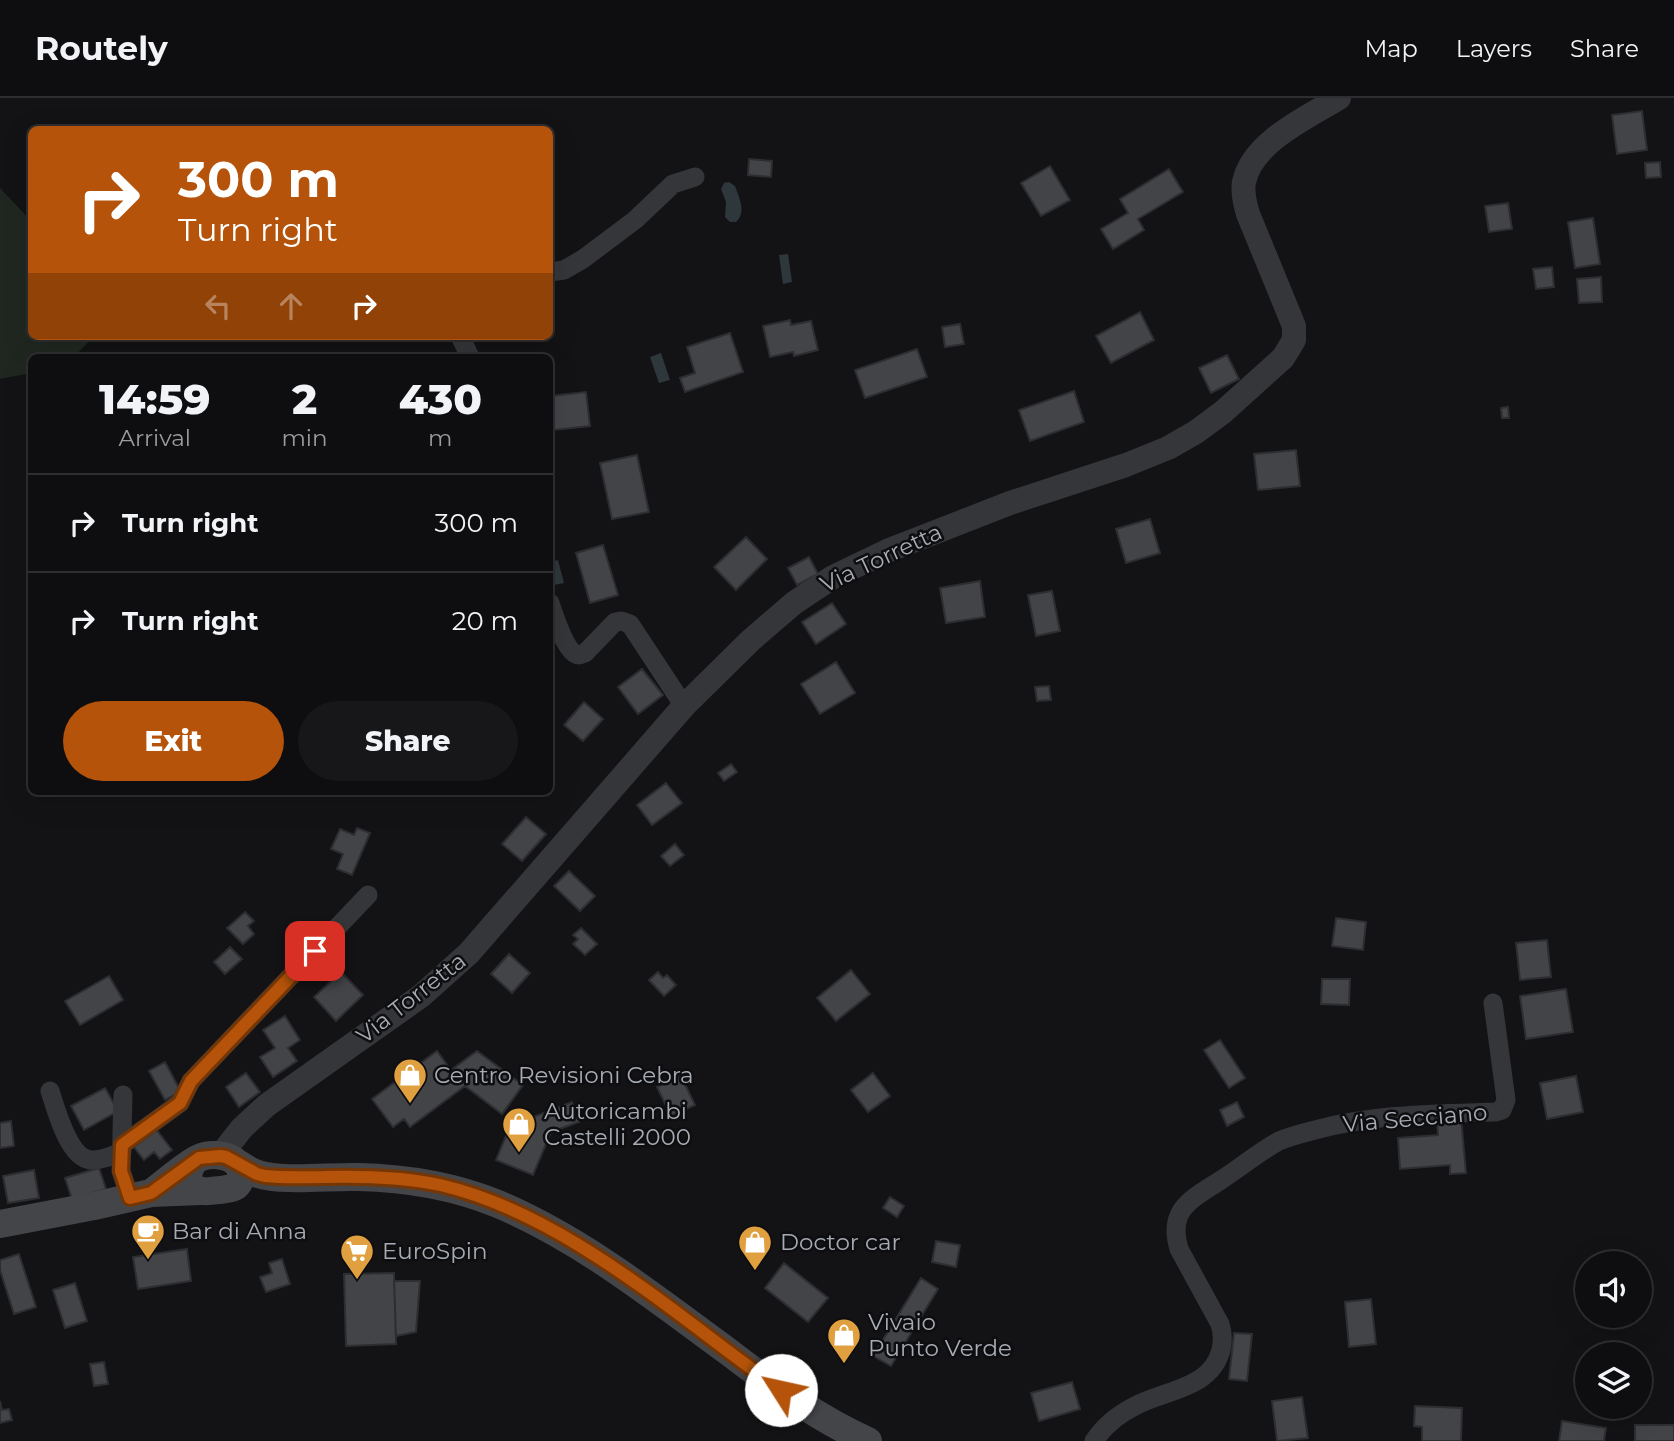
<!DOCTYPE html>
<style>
body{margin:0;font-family:Montserrat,sans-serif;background:#171719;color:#f1f3f6;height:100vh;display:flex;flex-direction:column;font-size:26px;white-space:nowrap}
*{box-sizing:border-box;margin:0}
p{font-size:23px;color:#9b9c9f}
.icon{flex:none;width:38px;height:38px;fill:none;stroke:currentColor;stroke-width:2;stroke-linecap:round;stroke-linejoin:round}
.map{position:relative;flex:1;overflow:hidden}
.drawer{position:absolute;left:28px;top:256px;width:525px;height:441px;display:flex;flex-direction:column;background:#0e0e10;border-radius:10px;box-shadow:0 7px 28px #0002,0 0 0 2px #2e2e30}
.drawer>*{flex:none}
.guide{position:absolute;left:28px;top:28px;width:525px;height:214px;border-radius:10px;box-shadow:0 7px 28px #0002,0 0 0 2px #2e2e30;background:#b45309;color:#fff;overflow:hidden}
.tools{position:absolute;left:1575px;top:1153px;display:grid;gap:14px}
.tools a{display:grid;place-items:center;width:77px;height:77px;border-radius:50%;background:#0e0e10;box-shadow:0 7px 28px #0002,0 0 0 2px #2e2e30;font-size:35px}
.pin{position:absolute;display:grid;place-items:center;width:60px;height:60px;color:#fff;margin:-30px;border-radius:14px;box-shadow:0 4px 10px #0006}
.me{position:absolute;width:77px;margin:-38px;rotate:305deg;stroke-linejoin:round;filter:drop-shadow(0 0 5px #0008)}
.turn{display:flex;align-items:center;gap:24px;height:147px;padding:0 35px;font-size:32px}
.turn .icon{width:91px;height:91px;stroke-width:2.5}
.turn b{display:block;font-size:49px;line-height:60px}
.lanes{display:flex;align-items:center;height:66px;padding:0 35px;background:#0003;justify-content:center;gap:35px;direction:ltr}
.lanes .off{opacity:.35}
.eta{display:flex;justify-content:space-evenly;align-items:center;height:119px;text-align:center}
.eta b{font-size:42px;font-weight:800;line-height:49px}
.primary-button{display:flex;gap:14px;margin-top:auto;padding:14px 35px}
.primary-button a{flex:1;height:80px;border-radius:42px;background:#b45309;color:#fff;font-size:28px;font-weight:800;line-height:80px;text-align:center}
.primary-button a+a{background:#171719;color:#f1f3f6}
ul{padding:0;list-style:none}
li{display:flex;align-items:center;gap:21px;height:98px;padding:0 35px;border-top:2px solid #2e2e30}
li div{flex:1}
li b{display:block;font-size:26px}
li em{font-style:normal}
header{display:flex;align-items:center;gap:42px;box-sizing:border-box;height:98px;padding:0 35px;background:#0e0e10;border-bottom:2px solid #2e2e30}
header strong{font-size:33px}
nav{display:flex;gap:38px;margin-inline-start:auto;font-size:24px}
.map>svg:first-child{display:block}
</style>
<header>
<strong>Routely</strong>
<nav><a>Map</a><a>Layers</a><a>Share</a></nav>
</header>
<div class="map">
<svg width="1674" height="1343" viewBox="0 0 1674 1343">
<rect width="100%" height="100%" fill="#131315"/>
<path fill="#202720" d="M0,90L31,123L32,238H94L74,259H32L31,275L0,281Z"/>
<path fill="#2e373c" d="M724,85L729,84L735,88C739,100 747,114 736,124H730L725,119L726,104L721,91Z
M788,156L792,184L783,186L779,157Z
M661,255L670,282L659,285L650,259Z
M558,462L564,485L554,487L550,464Z"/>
<path fill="#424448" stroke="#2d2e31" stroke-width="2" d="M1642,13L1647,52L1617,56L1612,17Z
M749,61L772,63L771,79L748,77Z
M1660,64L1661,79L1646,80L1645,65Z
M1050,68L1070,102L1041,118L1021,85Z
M1169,71L1183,94L1138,121L1144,132L1113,151L1101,131L1128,115L1120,101Z
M1508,105L1512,131L1489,134L1485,108Z
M1593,120L1600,166L1575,170L1568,124Z
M1552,169L1554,189L1536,191L1533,171Z
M1601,179L1602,204L1579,205L1577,181Z
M1140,214L1154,242L1111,265L1096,238Z
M790,222L791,227L811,223L818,252L794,258L793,254L770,259L763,228Z
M960,226L964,246L945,249L942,229Z
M730,235L743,274L685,294L680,280L695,275L687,249Z
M917,251L927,279L865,300L855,272Z
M1227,257L1239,281L1211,295L1199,270Z
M1074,293L1084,324L1030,343L1019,312Z
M586,294L590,328L554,332L550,298Z
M1508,309L1509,320H1502L1501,310Z
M1296,352L1300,388L1258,392L1254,356Z
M637,357L649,414L612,421L600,365Z
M1150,421L1160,455L1126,465L1116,431Z
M746,439L767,461L736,492L714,469Z
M603,447L618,497L590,505L576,455Z
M809,459L818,476L797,487L788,470Z
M980,483L985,519L946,525L940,490Z
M1052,493L1060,533L1036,538L1028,497Z
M832,505L846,526L816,546L802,524Z
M836,564L855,595L820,616L801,586Z
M642,571L663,597L638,616L618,589Z
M1049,588L1051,602L1037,603L1035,589Z
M584,604L603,621L583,643L564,627Z
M731,666L737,674L724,683L718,675Z
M666,685L682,705L652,727L637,707Z
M526,719L546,736L522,763L502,746Z
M357,730L370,735L352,777L337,771L343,756L331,751L340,731L354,737Z
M675,746L684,757L670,768L661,758Z
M569,773L595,798L580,813L554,788Z
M245,814L254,823L248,828L254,836L243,846L227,830Z
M1336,820L1366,824L1363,852L1332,848Z
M581,830L597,846L585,857L573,846L578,841L573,837Z
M1547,842L1551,879L1520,882L1516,845Z
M230,849L242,861L225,876L214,864Z
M509,856L530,875L512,895L491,876Z
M851,872L870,896L836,923L817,900Z
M341,874L363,897L336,923L314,899Z
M658,874L663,880L667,877L676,887L664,898L649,882Z
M109,878L123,902L80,927L65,903Z
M1322,881H1350L1349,907L1321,906Z
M1566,891L1573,934L1526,941L1520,898Z
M285,918L300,942L288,950L297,963L273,979L260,959L275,950L263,932Z
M1220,942L1245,980L1229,990L1204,952Z
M437,953L451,972L477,953L523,987L502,1016L465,988L410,1029L404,1021L393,1029L372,1001Z
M165,964L181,994L165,1002L149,973Z
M246,975L260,994L239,1009L226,989Z
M873,975L890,998L868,1014L851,992Z
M681,978L695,1007L671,1018L657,989Z
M1576,978L1583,1014L1547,1021L1540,985Z
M105,990L118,1013L84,1032L71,1008Z
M572,1004L579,1024L551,1034L533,1077L496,1062L510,1028Z
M1237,1004L1244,1019L1227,1028L1220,1012Z
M1461,1019L1466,1075L1450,1076V1067L1400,1071L1398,1040L1438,1037L1437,1021Z
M11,1023L14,1048L0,1050V1025Z
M156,1031L172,1052L160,1061L154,1054L144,1062L133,1048Z
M99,1070L106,1091L72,1101L65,1080Z
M34,1072L39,1100L8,1105L3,1078Z
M890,1099L904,1108L897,1119L883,1110Z
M936,1143L960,1147L956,1169L932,1164Z
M187,1151L191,1183L138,1191L133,1159Z
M19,1156L36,1209L14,1216L0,1172V1162Z
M282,1161L290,1186L266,1194L260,1179L272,1175L269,1165Z
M784,1165L828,1200L808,1224L765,1190Z
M394,1175L396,1246L346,1248L344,1176Z
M921,1180L938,1191L891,1268L873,1258Z
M394,1183H420L416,1234L396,1238Z
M75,1185L87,1223L65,1230L53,1192Z
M1371,1201L1376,1246L1349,1249L1345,1204Z
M1234,1235L1252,1236L1247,1283L1229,1281Z
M104,1264L108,1286L94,1288L90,1266Z
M1072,1284L1080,1311L1039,1323L1031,1295Z
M1302,1299L1308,1340L1277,1343L1272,1303Z
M0,1303L2,1312L9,1311L12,1322L0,1325Z
M1415,1308L1462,1310L1461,1343H1422V1329L1414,1328Z
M1562,1323L1606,1330L1604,1343H1559Z
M1635,1327H1674V1343H1635Z"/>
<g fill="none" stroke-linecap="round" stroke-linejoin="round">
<path stroke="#353639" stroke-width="19" d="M550,174L564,172L583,161L635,122L673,86L695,79
M460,238L470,259
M550,505C554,517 564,548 574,555C579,558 580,557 585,555L615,524L621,523L630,526L684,608
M50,993C56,1011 68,1059 90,1062C101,1063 113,1057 122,1054
M123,997L121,1073L130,1100
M122,1047L180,1005L191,983L368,797
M1094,1343C1104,1328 1119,1316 1135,1308C1165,1292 1211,1291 1221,1252C1223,1243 1223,1235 1220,1226L1179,1151C1167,1111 1192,1101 1221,1082C1241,1069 1259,1054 1279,1043C1291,1038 1303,1035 1315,1032C1374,1016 1435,1016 1495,1014L1502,1012L1506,1002L1493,905"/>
<path stroke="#353639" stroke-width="24" d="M220,1058L242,1030L267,1007L421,898L469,855L684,608L751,542L794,505L833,479L887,453L1010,405L1126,367L1168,350L1196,334L1223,314L1283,260L1294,242V228L1248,116C1245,106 1242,95 1244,84C1252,44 1308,19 1339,0"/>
<path stroke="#434549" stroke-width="28" d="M239,1066C245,1070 251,1074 258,1076C282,1084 331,1078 358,1079C406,1080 454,1088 498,1106C583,1142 656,1201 730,1255C773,1288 819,1321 868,1343
M151,1095C163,1086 185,1067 197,1061C211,1054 235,1056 241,1072C241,1078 241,1084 236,1088C232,1091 225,1091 220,1092C215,1092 207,1094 202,1093C184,1089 186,1074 195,1062
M0,1126L94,1108L151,1095L201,1093"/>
</g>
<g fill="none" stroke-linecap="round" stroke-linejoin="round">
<g stroke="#753606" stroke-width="18">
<path id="route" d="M315,853L191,983L180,1005L122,1047L121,1073L130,1100L151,1095L199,1060L220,1058L226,1059L257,1076L265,1078C285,1080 304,1079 324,1079C362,1078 403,1079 440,1087C566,1116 677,1219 781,1292"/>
</g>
<use href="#route" stroke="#b45309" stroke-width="12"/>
</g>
<defs>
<g id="shop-pin" transform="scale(1.75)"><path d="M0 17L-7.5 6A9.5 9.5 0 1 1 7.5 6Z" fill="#e1a03f" stroke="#0e0e10"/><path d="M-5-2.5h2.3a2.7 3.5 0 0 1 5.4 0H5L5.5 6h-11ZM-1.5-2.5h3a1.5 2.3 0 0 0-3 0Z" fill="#fff"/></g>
<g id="cafe-pin" transform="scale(1.75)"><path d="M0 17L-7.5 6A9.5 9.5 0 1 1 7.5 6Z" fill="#e1a03f" stroke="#0e0e10"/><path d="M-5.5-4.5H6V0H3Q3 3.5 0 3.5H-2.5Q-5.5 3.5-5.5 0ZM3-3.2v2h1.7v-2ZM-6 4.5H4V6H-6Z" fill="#fff"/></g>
<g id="supermarket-pin" transform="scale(1.75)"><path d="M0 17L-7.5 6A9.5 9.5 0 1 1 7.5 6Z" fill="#e1a03f" stroke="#0e0e10"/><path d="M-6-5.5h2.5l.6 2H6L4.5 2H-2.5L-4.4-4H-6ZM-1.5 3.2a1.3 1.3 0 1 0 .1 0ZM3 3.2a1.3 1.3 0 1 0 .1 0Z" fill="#fff"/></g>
</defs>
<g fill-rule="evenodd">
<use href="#shop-pin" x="410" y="977"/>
<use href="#shop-pin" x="519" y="1026"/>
<use href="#cafe-pin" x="148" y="1133"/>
<use href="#shop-pin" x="755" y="1144"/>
<use href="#supermarket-pin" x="357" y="1153"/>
<use href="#shop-pin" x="844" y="1237"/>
</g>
<g text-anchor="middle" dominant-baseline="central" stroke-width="5" stroke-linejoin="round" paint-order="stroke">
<g font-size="23" fill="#a6abb4" stroke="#0e0e10">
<text transform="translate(881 460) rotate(-25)">Via Torretta</text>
<text transform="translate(411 900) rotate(-38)">Via Torretta</text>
<text transform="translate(1415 1020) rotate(-5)">Via Secciano</text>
</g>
<g font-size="23" fill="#a6abb4" stroke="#0e0e10" text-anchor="start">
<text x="434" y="977">Centro Revisioni Cebra</text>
<text x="544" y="1013">Autoricambi<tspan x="544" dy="26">Castelli 2000</tspan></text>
<text x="172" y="1133">Bar di Anna</text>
<text x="780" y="1144">Doctor car</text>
<text x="382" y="1153">EuroSpin</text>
<text x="868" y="1224">Vivaio<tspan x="868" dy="26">Punto Verde</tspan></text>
</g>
</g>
</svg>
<div class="tools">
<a><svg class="icon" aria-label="sound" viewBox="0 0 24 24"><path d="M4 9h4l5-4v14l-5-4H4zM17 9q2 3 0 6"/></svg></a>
<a><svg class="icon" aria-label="layers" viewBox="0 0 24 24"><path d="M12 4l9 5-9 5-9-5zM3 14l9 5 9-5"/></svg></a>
</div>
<div class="pin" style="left:315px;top:853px;background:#d93025"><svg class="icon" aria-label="arrive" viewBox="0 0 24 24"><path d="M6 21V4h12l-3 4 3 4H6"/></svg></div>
<svg class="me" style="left:781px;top:1292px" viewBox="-20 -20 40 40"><circle r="19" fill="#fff"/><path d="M0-13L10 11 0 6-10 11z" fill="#b45309"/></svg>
<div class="guide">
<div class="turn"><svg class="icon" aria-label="right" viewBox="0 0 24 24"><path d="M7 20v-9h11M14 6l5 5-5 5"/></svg><div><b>300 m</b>Turn right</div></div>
<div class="lanes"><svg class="icon off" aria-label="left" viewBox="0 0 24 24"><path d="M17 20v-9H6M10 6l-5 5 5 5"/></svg><svg class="icon off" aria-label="ahead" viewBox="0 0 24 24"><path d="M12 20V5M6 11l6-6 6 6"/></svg><svg class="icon" aria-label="right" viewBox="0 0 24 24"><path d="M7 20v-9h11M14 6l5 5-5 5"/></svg></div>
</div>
<section class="drawer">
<div class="eta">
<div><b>14:59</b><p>Arrival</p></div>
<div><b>2</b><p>min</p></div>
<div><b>430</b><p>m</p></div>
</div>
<ul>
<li><svg class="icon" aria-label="right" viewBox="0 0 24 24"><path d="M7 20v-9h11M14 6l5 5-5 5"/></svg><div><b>Turn right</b></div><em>300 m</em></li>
<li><svg class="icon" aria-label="right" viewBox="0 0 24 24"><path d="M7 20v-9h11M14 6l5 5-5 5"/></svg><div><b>Turn right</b></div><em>20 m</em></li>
</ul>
<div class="primary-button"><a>Exit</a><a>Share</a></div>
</section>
</div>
